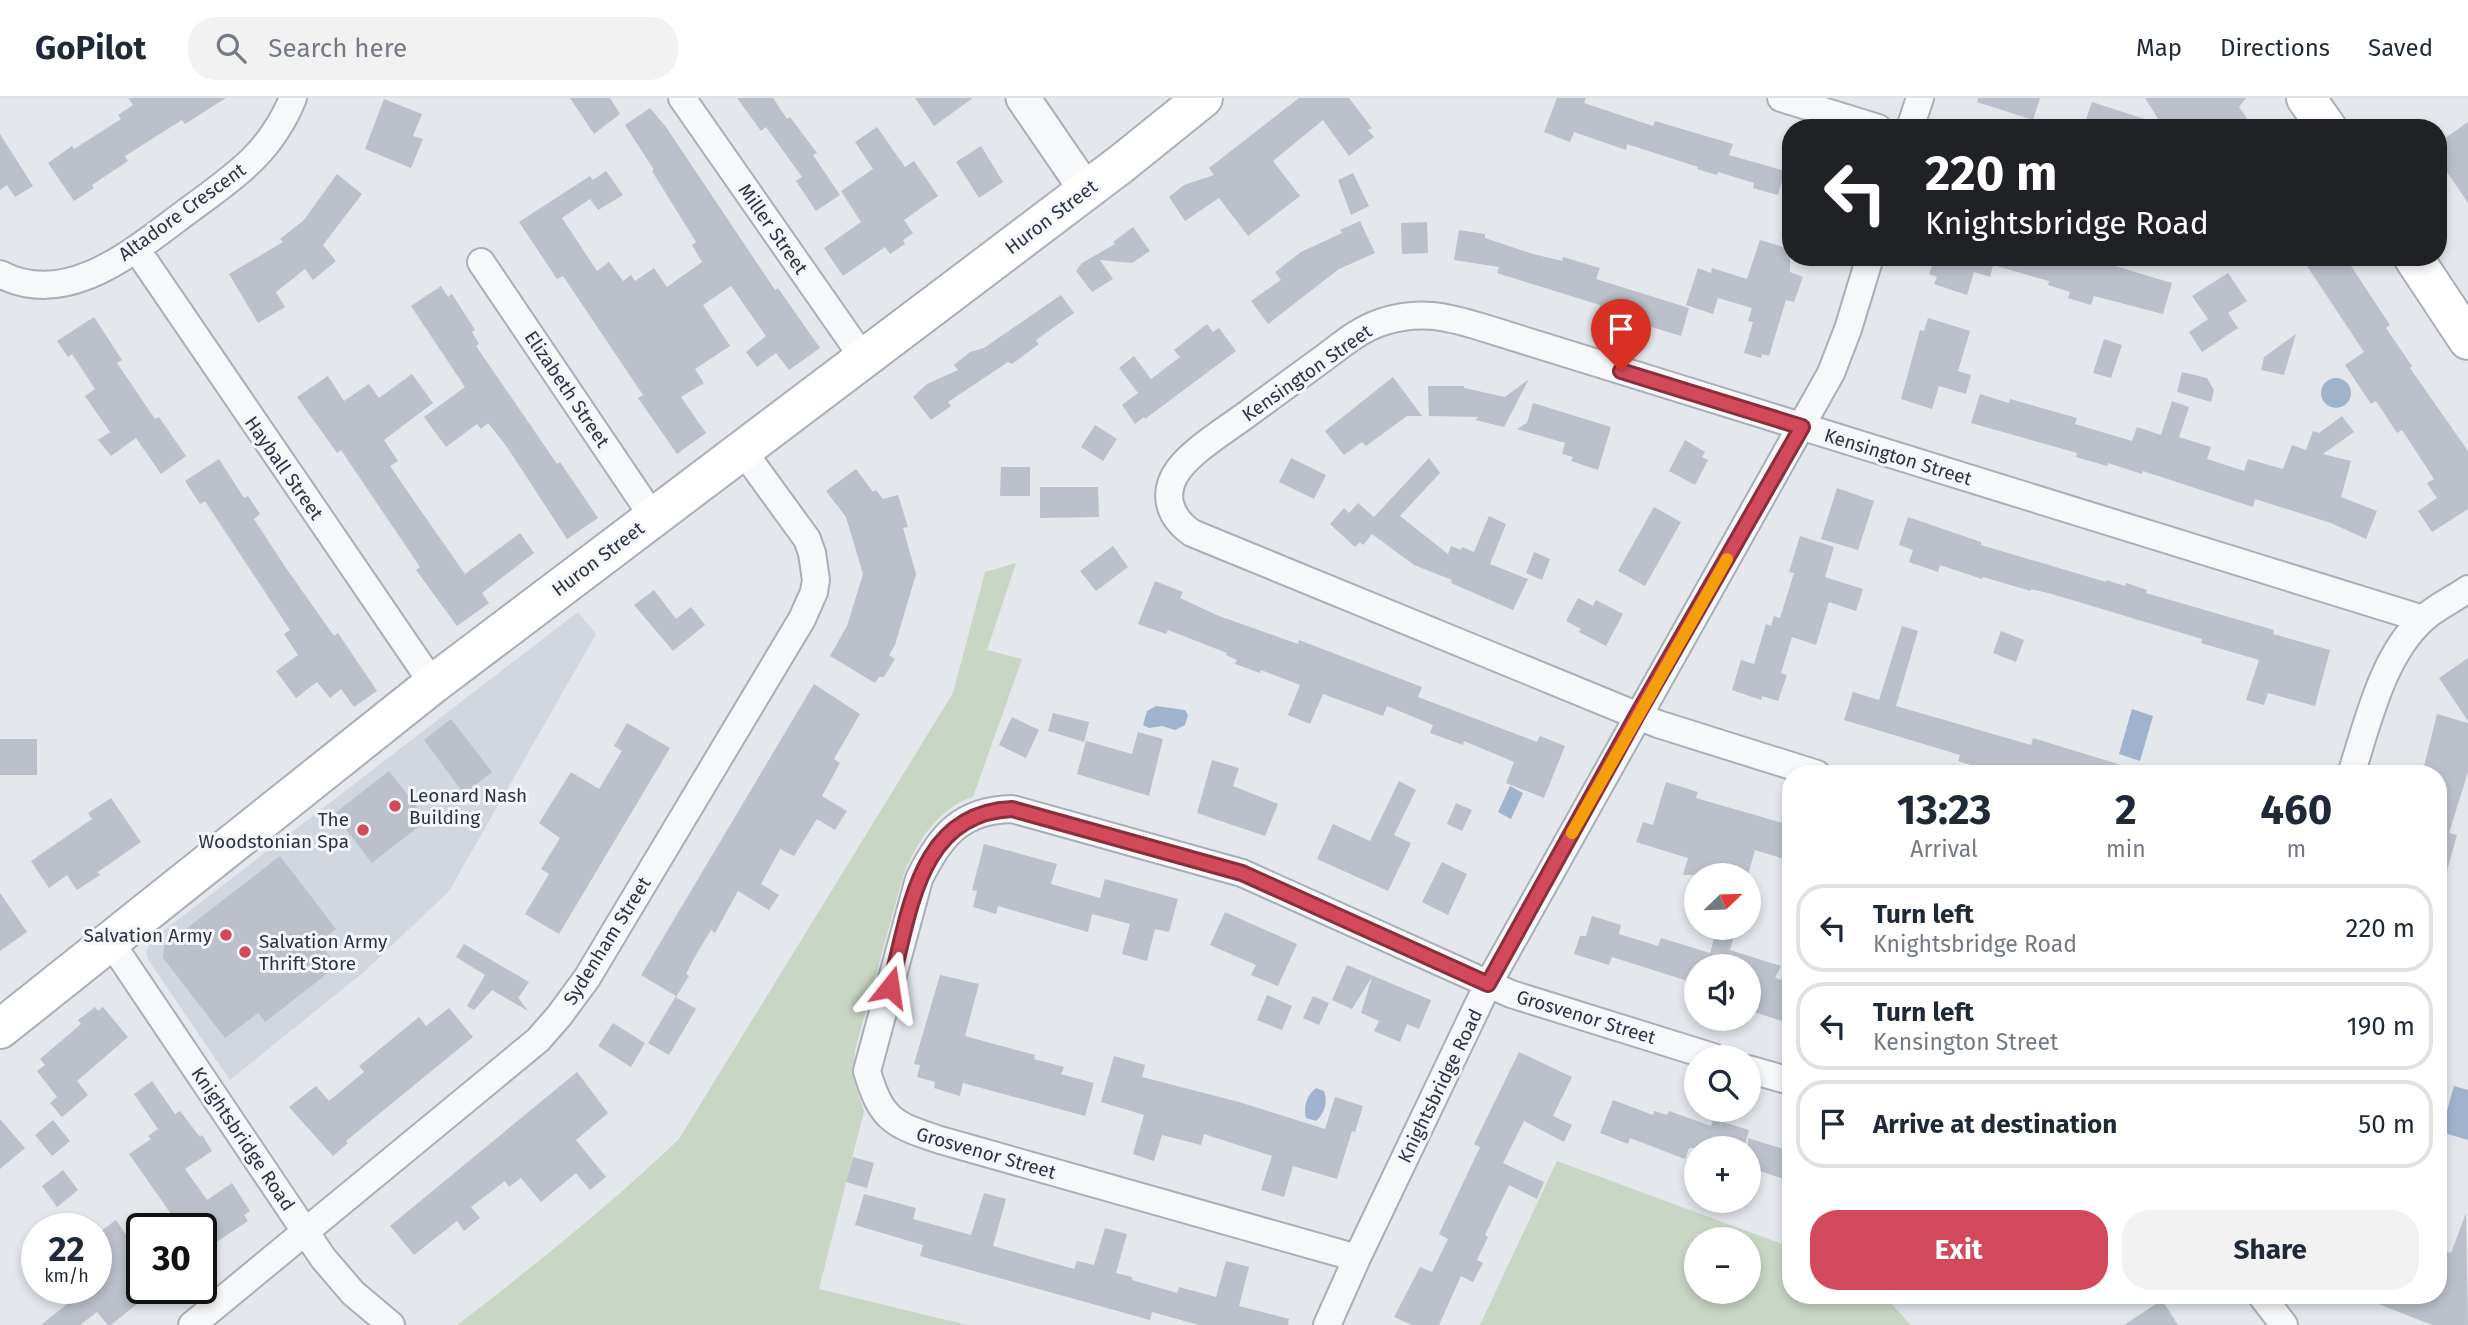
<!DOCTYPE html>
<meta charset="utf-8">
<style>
body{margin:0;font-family:"Fira Sans",sans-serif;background:#f2f2f3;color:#1f2937;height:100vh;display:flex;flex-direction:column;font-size:26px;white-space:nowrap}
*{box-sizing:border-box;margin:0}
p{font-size:23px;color:#747a83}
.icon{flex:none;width:38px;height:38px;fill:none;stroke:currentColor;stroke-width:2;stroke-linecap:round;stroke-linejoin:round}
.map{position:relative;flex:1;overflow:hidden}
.sheet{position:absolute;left:1782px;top:667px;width:665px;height:539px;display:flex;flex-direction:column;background:#fff;border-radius:28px;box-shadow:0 4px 10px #0003}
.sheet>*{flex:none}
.banner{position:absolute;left:1782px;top:21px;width:665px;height:147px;border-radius:28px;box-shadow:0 4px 10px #0003;background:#202124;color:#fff;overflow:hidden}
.needle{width:46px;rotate:67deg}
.buttons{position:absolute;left:1684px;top:765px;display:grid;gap:14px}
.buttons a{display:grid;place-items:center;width:77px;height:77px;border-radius:50%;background:#fff;box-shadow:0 4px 10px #0003;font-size:35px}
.speed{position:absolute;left:21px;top:1115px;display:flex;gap:14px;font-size:35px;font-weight:700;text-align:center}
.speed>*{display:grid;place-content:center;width:91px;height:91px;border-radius:50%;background:#fff;box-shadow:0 4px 10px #0003;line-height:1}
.speed small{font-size:18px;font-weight:400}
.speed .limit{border:4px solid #111;border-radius:10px;background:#fff;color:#111}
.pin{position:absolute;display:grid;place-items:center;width:60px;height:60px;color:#fff;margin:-72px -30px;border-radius:50% 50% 50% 0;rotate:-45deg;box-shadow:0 0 7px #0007}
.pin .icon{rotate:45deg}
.me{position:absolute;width:77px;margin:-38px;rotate:15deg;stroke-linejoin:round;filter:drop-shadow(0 0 5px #0008)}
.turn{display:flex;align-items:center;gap:24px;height:147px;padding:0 28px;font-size:32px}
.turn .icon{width:91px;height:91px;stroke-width:2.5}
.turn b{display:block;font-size:49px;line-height:60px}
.eta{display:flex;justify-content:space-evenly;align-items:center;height:119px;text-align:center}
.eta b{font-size:42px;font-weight:700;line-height:49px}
.action{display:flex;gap:14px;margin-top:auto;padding:14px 28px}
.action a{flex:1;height:80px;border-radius:28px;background:#d1495b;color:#fff;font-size:28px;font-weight:700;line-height:80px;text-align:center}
.action a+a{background:#f2f2f3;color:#1f2937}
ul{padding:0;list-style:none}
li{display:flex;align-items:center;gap:21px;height:88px;margin:0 14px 10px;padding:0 14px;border:4px solid #e0e1e3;border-radius:28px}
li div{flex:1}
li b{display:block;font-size:26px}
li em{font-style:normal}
header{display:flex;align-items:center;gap:42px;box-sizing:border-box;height:98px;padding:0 35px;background:#fff;border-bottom:2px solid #e0e1e3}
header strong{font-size:33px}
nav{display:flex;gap:38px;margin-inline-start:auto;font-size:24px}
.search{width:490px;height:63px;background:#f2f2f3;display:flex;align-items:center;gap:18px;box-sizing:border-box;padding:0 24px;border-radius:28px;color:#747a83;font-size:26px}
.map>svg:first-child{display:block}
</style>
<header>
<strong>GoPilot</strong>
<div class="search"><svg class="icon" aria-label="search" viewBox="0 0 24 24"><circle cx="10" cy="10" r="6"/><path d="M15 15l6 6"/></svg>Search here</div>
<nav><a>Map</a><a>Directions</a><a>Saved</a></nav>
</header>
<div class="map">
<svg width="2468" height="1227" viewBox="0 0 2468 1227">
<rect width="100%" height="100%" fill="#e4e7ec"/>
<path fill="#d2d6de" d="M578,514L596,536L449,793L365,873L230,982L149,863L146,854L149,847L158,837Z"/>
<path fill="#c9d6c5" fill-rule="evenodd" d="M1016,465L987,552L1022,561L973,699C938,710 918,743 904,775L855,952L854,983L864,1013L819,1191L967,1227H457C534,1168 609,1108 679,1041L953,595L985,474Z
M1557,1063L1790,1149V1197H1883L1911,1227H1480ZM1696,1141H1748V1194H1696Z"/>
<path fill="#9fb4cc" d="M2321 295a15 15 0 1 1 30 0a15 15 0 1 1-30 0Z
M1156,608L1185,612L1188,617L1185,627L1175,632L1162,628L1149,630L1143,627L1147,613Z
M2132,611L2153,618L2140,663L2119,656Z
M1510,688L1523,695L1511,721L1498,714Z
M2454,988L2468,992V1042L2441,1034Z
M1316,990L1324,993C1328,1004 1325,1015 1316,1023L1306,1020C1303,1009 1307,997 1316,990Z"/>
<path fill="#bbc0ca" d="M128,0H226L185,26L182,22L125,58L128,63L92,87L94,90L74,103L48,65L72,48L74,51L121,21L118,17L133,7Z
M570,0H610L620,16L594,36Z
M737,0H773L787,21L790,19L817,55L813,57L840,97L816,113L796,83L802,79L766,29L761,33Z
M915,0H973L934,28Z
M1299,0H1349L1372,30L1368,32L1374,39L1349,58L1323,22L1273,63L1300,98L1248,138L1219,100L1185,123L1169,99L1184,87L1214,77L1209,70Z
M1557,0H1586L1584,5L1653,28L1655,23L1733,46L1729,57L1785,73L1778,97L1753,90L1754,85L1718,74L1717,77L1697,71L1698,69L1627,46L1626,52L1574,34L1570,44L1544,34Z
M1978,0H2040L2033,22L1977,4Z
M2145,0H2246L2239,9L2247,20L2233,30H2164Z
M384,1L422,16L413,38L423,41L411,70L365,51Z
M2092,4L2160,26V30H2083Z
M650,10L666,29L775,192L778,190L820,250L789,272L776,255L757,269L746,254L766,238L731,188L703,207L730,248L695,271L704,285L681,299L706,335L677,356L638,300L643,297L563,178L557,181L519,124L590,78L593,82L606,73L623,97L598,112L590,101L562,120L597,173L609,164L623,183L631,177L635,183L654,170L667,189L702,164L692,147L696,144L652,73L654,72L625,27Z
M2468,24V105L2447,74L2438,80V45Z
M877,29L905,69L914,63L938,98L904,122L913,135L903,142L905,146L890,156L885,149L843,178L824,150L861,124L841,93L873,71L855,44Z
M0,36L33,88L15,99L7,87L0,92Z
M981,48L1003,84L979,100L956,64Z
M1353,75L1369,108L1351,117L1338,82Z
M337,76L362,96L323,147L336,163L313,182L305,171L276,194L285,209L258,225L229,176L283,144L280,141L304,122Z
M1360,123L1375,155L1339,171L1268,226L1251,203L1281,182L1275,174L1301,154L1342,135L1340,132Z
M1427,124L1428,155L1402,156L1401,125Z
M1133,129L1150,153L1132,165L1100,162L1113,181L1092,194L1076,173L1082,165L1115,146L1113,144Z
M1459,132L1485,136V140L1533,156L1562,163L1563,159L1600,170L1596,181L1689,210L1681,238L1599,213L1600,207L1497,175L1499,169L1454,162Z
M1760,142L1790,151V174L1803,179L1794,204L1786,202L1769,258L1762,256L1761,260L1744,255L1753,224L1748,223L1752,210L1718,200L1713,216L1686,207L1698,170L1711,175L1712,170L1747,181Z
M1935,159H2085L2172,185L2163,216L2094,198L2091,207L2068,200L2070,194L2048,187L2049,183L1993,167L1990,179L1974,174L1967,197L1934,186L1937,179L1929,176Z
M2320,159H2345L2390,227L2386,230L2412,268L2410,270L2468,353V411L2432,434L2418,413L2437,400L2427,385L2434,381L2402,332L2397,335L2376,303L2371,306L2345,267L2364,254L2307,168Z
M2228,175L2247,203L2228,215L2238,230L2202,254L2189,234L2208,221L2192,198Z
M441,188L448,199L452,196L475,232L472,234L479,246L476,248L557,366L560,364L598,420L567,441L507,349L488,325L481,331L477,326L446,349L424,319L465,289L411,208Z
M1061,197L1074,215L1036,242L1039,246L1012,266L1008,264L948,304L951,308L931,322L913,299L927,286L958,272L954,267L970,254L984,250Z
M94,219L122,262L117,265L155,321L159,319L186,358L161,376L136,340L111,358L98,342L110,334L85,298L95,291L72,256L68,259L57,243Z
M1928,220L1970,233L1958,273L1971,277L1966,296L1939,288L1932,311L1901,301L1920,232L1924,233Z
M1207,226L1213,234L1219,230L1236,253L1145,321L1144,319L1135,326L1122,307L1138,295L1119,270L1134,258L1151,281L1180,259L1174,252Z
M2296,236L2284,277L2261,272L2264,259Z
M2104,241L2122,247L2111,280L2093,275Z
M2182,274L2207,280L2214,292L2211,304L2177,294Z
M412,276L433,305L384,342L398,363L390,368L414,403L465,476L520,435L534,455L482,495L489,505L457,528L416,472L420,469L341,352L337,355L297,299L328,278L344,303L369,286L379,300Z
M1393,279L1422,318H1407L1366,348L1362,344L1344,357L1325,333Z
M1529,281L1504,329L1475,322L1479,319L1429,318L1428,288H1464V290L1505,299Z
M1980,296L2009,305L2010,301L2077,320L2075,326L2132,343L2137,329L2161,337L2172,303L2189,309L2179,339L2211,349L2207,361L2244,373L2248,361L2283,371L2292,347L2306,352L2313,333L2319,335L2342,318L2354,334L2323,356L2351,363L2341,399L2377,413L2366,441L2331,425L2255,401L2253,409L2143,373L2142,376L2108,365L2107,368L2076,359L2077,355L1971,325Z
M1533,305L1611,329L1598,372L1571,363L1573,359L1562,356L1565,345L1517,331L1527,325Z
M1095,327L1117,341L1103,363L1081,349Z
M1685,342L1705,354L1702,359L1708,362L1695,387L1669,373Z
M1291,360L1326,377L1314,401L1279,384Z
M1429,360L1440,375L1400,418L1448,456L1451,448L1461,452L1462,449L1474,454L1489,418L1506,426L1490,466L1528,481L1513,512L1451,485L1452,482L1414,467L1372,436L1363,447L1360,444L1355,449L1330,426L1344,410L1349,415L1358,405L1374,419Z
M219,361L244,400L248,398L260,416L254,421L286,470L334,538L338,535L377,593L354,609L341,591L330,600L317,584L296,600L276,573L298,557L284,536L290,532L205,403L200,406L185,383Z
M1001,369H1030V398H1000Z
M856,371L873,394L876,392L883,401L898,397L908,429L903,430L916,476L895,547L889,557L895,561L884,579H879L875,585L830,558L847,528L863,476L846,419L826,393Z
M1040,389H1098L1099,419L1040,420Z
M1837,390L1874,403L1858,452L1821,441Z
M1654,409L1681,424L1645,488L1618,473Z
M1908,419L1981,444V447L2106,484V482L2125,488L2126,485L2147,492L2146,495L2274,532L2273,536L2330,552L2315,608L2268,595L2264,607L2246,602L2259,562L2201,545L2202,541L2052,496L2031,491V493L1983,479L1982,481L1940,467L1938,474L1909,464L1913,452L1899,447Z
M1800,438L1834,449L1825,479L1863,491L1856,513L1829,504L1816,547L1792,539L1781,575L1787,577L1778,603L1762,598L1761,602L1732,592L1741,562L1754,566L1766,526L1771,528L1774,518L1780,520L1794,475L1789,474Z
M1113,448L1128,469L1096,493L1080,473Z
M1534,454L1550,461L1542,482L1526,475Z
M1155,483L1183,494L1180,500L1219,518L1298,546L1299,542L1422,589L1418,599L1537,644L1540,638L1565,648L1544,700L1506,685L1514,664L1464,643L1463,647L1430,635L1433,627L1387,608L1383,618L1323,596L1310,626L1288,617L1300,587L1261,572L1260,575L1235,566L1237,562L1226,557L1227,555L1168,532L1166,536L1138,526Z
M654,492L676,521L691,509L705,527L673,553L634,507Z
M1578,500L1593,508L1596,502L1623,516L1606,548L1579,534L1581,531L1566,523Z
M1902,528L1918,533L1896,608L2031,647L2033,640L2134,671L2133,676H2000L1958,663L1960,657L1844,622L1853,594L1879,602Z
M2001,533L2024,542L2016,564L1993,555Z
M2468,560V623L2439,580Z
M814,586L860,616L834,661L840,665L822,698L847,713L835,732L817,721L794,758L780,751L761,786L779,797L769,812L738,793L715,835L711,832L697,855L686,876L689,878L676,899L696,911L669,957L648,945L676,898L641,877Z
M1053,615L1089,624L1084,644L1048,633Z
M2437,616L2468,625V674L2449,735L2457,737L2443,787L2438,786V676H2422Z
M1012,619L1039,632L1026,660L999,647Z
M451,621L492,674L464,696L424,642Z
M627,625L670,650L559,836L525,816L549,776L541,771L560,740L539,725L571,674L599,691L622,653L614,648Z
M1138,634L1163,641L1149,698L1077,676L1086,643L1132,656Z
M0,641H37V677H0Z
M1212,662L1239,670L1233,688L1278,706L1265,738L1197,715Z
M389,673L427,722L372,765L334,716Z
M1399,683L1416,692L1394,737L1411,745L1388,793L1317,761L1333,726L1370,743Z
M1666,684L1698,694L1696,700L1790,727V763L1755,752L1748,777H1683L1688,760L1636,744L1643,724L1653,727Z
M111,700L141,744L98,774L100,777L77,792L67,777L49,790L31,763L92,721L88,715Z
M1456,705L1472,712L1462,733L1447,726Z
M984,746L1057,766L1051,786L1100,800L1105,781L1178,801L1169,834L1155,831L1147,863L1122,856L1130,826L1092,816L1088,834L998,808L996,816L973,809L977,793L972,792Z
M280,758L336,831L319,844L337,868L265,924L258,915L225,940L163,860L164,848Z
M1442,764L1467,776L1448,817L1422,804Z
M0,795L27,834L0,853Z
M1225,814L1297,846L1278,888L1251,877L1256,867L1210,847Z
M1592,818L1621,827L1619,836L1658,848L1661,840L1710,855L1717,830H1736L1730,852L1781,868L1775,880L1790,884V905L1785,924L1748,912V868H1696L1694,885L1612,859L1609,867L1574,856L1580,838H1586Z
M464,846L529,884L519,899L517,898L528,913L492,892L474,912L467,908L485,877L456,859Z
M1347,867L1431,902L1419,931L1407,926L1400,944L1374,933L1379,923L1361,915L1372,879L1352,911L1332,902Z
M940,877L979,886L965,938L1035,957L1034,961L1064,969L1061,976L1094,985L1085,1018L963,985L960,998L934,990L935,984L917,979L920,967L914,966Z
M1267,897L1292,908L1282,932L1257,922Z
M1313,898L1329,905L1319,927L1303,920Z
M95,909L98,913L103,909L128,939L77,983L88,997L62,1019L50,1005L57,999L37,973L45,967L40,961L81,926L78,922Z
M449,910L473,939L346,1043L348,1045L333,1058L289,1009L316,988L329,1003L364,974L359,968L419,919L426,928Z
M613,925L645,945L631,969L598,948Z
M1519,954L1572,979L1553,1018L1572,1027L1564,1044L1524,1023L1503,1065L1544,1084L1537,1101L1509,1087L1485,1137L1488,1139L1477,1162L1483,1165L1473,1184L1461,1178L1439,1227H1412L1394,1219L1420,1169L1432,1174L1448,1141L1439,1136L1480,1049L1474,1046Z
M1114,958L1145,967L1142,979L1239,1004L1325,1031L1335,999L1363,1008L1355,1034L1352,1033L1337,1081L1293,1068L1284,1099L1261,1092L1272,1058L1204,1036L1201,1047L1162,1037L1154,1063L1133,1056L1144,1017L1101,1004Z
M577,974L608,1015L576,1042L606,1079L590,1092L576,1075L541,1104L521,1080L509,1089L505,1083L471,1109L480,1120L464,1133L457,1123L414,1157L390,1128Z
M152,983L175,1016L180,1013L200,1039L202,1037L212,1053L185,1071L207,1102L232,1085L250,1113L244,1117L248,1123L209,1149L201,1138V1130H181L129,1056L151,1041L148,1038L158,1031L134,996Z
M1613,1002L1653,1017L1654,1013L1667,1017L1669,1013L1711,1028L1713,1021L1749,1032L1744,1050H1689L1685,1061L1630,1040L1628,1046L1600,1035Z
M0,1021L25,1050L0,1071Z
M53,1022L70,1043L52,1058L35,1037Z
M1748,1040L1790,1053V1083L1748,1069Z
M853,1059L874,1065L867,1090L846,1084Z
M63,1072L78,1092L57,1109L42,1088Z
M984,1095L1006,1101L993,1148L1074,1171L1077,1163L1094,1167L1105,1130L1127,1136L1116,1175L1132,1179V1182L1177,1195L1179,1189L1216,1199L1226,1163L1249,1169L1239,1208L1289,1221L1288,1227H1199L1152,1214L1150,1222L920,1158L923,1147L855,1127L864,1096L916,1110L913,1121L971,1137Z
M2466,1115L2468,1227H2432L2358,1198L2438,1197V1150L2451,1155Z
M116,1122L133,1147L142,1141V1202L111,1227H108L97,1214L80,1227H41L87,1190H96V1182L105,1175L96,1163V1137Z
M2162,1202L2178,1227H2124Z"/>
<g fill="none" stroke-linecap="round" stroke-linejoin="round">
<g stroke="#a9aeb7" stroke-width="30">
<path id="minor" d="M682,0L864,261
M1781,0L1878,30
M1910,30L1920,0
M137,152L433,586
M481,164L653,419
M0,176C64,210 129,157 177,121C227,83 268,61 293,0
M1817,676L1658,626L1192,435C1169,419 1161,395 1179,371C1195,350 1229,330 1250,314C1276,295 1302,276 1328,257C1345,244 1361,231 1382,224C1419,212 1445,218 1481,229L2423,521
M2351,676C2368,625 2382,558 2423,521C2436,509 2454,501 2468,491
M110,843L323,1160L353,1195L391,1227
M1748,971L1790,983
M1357,1160L940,1042C894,1027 881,1022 867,973L919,781C940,738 961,712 1012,711L1242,775L1511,896L1713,959
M2261,1197L2284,1227
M192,1227L538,942L559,918L587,880L802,521L814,494L816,482L812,455L807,441L743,353
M1327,1227L1357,1160L1488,886L1831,275L1848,231L1870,159"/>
</g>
<g stroke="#a9aeb7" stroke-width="37">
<path id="tertiary" d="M1023,0L1086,92"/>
</g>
<g stroke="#a9aeb7" stroke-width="42">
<path id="secondary" d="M2306,0L2327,30
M2413,159L2468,242
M0,931L433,586L1121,66L1203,0"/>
</g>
<use href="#minor" stroke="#f7f8fa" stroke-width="26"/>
<use href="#tertiary" stroke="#f7f8fa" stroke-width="33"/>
<use href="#secondary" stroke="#fff" stroke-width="38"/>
</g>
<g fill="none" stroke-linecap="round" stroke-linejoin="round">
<g stroke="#882f3b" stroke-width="18">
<path id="route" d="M890,889C910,816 917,715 1012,711L1242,775L1488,886L1637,617L1802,329L1621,273"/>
</g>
<use href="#route" stroke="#d1495b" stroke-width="12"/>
<path stroke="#f59e0b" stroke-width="12" d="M1572,735L1727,461"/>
</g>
<g fill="#d1495b" stroke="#f4f6f9" stroke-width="2.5">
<circle cx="395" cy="708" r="7"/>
<circle cx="363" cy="732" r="7"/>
<circle cx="226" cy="837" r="7"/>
<circle cx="245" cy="854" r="7"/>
</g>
<g text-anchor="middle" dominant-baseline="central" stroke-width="6" stroke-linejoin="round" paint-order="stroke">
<g font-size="19" fill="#2b3445" stroke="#f4f6f9">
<text transform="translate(182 114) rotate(-36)">Altadore Crescent</text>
<text transform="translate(1051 119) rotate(-37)">Huron Street</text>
<text transform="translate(773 131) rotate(55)">Miller Street</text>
<text transform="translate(1307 275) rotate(-35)">Kensington Street</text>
<text transform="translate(567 291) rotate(56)">Elizabeth Street</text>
<text transform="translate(1898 359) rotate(17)">Kensington Street</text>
<text transform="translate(284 370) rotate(55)">Hayball Street</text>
<text transform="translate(598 461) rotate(-37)">Huron Street</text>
<text transform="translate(607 843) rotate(-58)">Sydenham Street</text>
<text transform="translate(1586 919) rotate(17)">Grosvenor Street</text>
<text transform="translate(1440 988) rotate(-64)">Knightsbridge Road</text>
<text transform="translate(243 1041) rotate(56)">Knightsbridge Road</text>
<text transform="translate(986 1055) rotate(16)">Grosvenor Street</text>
</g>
<g font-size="19" fill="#2b3445" stroke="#f4f6f9" text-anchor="start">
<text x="409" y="697">Leonard Nash<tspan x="409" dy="22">Building</tspan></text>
<text x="349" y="721" text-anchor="end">The<tspan x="349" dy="22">Woodstonian Spa</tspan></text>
<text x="212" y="837" text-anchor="end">Salvation Army</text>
<text x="259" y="843">Salvation Army<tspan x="259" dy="22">Thrift Store</tspan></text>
</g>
</g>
</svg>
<div class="buttons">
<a><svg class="needle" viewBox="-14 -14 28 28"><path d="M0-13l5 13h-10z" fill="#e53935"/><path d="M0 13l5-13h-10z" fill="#747a83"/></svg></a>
<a><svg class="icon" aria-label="sound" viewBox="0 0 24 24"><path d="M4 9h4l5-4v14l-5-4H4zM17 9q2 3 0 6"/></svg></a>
<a><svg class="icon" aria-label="search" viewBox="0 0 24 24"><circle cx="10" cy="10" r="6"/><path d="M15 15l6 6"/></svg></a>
<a>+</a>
<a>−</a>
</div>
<div class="speed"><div>22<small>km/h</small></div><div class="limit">30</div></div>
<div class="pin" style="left:1621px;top:273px;background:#d93025"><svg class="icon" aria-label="arrive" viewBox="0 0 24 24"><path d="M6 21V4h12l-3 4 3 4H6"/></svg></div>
<svg class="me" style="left:890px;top:889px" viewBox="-20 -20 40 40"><path d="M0-17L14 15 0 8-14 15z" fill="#d1495b" stroke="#fff" stroke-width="4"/></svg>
<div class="banner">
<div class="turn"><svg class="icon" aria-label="left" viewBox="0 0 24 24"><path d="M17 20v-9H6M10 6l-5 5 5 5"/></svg><div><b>220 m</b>Knightsbridge Road</div></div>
</div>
<section class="sheet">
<div class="eta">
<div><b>13:23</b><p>Arrival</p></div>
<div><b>2</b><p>min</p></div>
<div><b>460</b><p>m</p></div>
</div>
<ul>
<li><svg class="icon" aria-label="left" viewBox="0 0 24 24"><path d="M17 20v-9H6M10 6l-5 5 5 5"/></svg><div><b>Turn left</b><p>Knightsbridge Road</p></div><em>220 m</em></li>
<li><svg class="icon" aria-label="left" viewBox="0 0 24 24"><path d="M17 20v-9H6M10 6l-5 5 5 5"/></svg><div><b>Turn left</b><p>Kensington Street</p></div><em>190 m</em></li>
<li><svg class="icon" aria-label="arrive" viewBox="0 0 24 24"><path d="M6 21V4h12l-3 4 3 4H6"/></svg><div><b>Arrive at destination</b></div><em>50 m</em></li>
</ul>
<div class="action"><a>Exit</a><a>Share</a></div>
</section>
</div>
